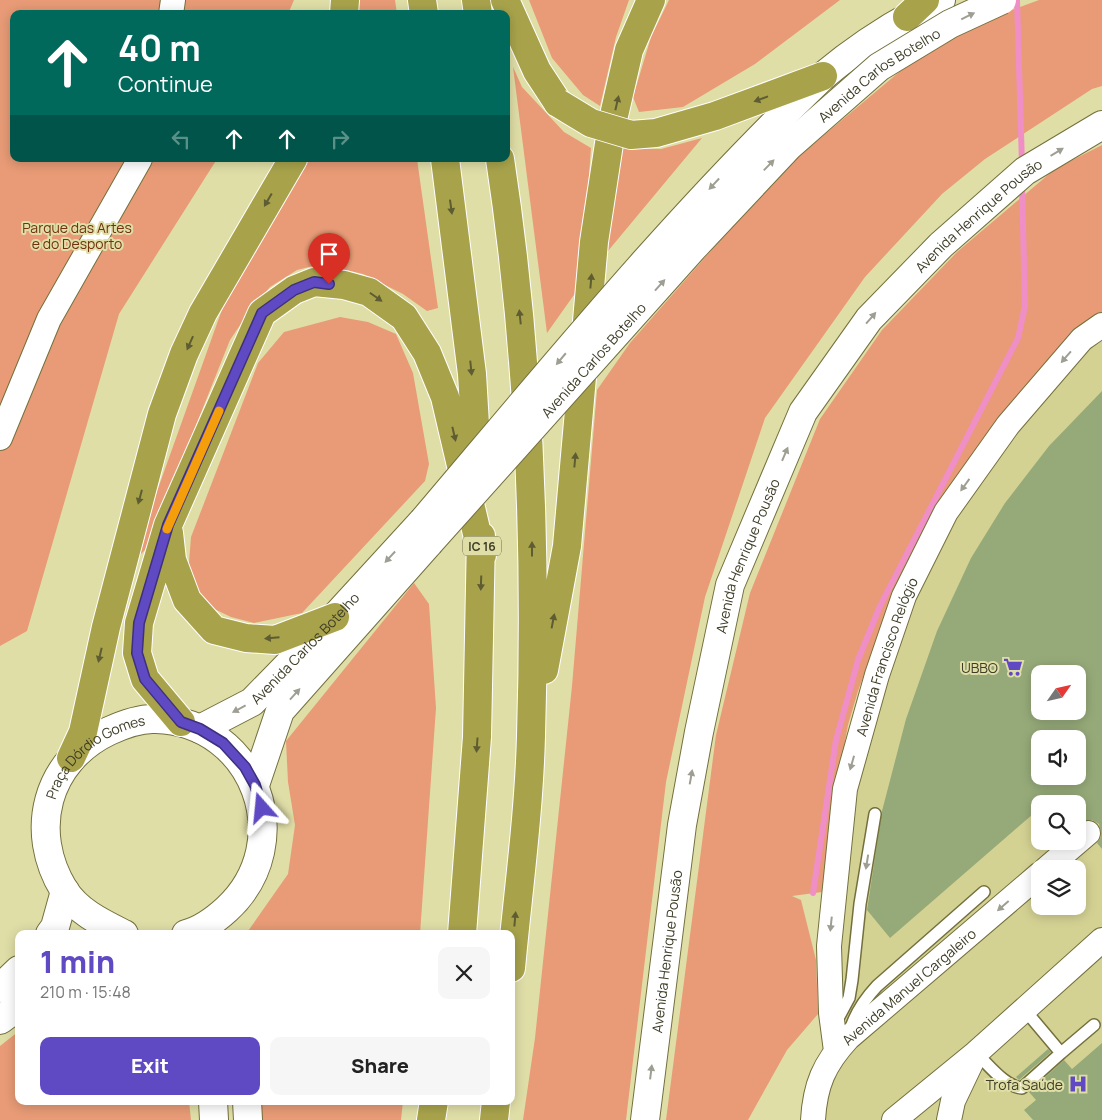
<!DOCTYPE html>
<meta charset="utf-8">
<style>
body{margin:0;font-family:Manrope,sans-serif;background:#f6f6f6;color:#222;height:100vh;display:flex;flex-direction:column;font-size:19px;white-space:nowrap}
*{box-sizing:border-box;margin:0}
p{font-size:16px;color:#767676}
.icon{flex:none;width:28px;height:28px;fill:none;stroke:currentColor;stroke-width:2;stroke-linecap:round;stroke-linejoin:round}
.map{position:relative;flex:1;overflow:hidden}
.sheet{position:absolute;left:15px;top:930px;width:500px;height:175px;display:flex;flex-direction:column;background:#fff;border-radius:10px;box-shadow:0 2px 12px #0003}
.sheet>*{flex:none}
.hud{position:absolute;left:10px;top:10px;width:500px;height:152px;border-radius:10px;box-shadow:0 2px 12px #0003;background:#00695c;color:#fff;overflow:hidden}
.needle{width:32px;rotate:56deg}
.controls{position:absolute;left:1031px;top:665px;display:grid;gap:10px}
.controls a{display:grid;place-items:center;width:55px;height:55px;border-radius:10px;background:#fff;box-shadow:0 2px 12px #0003;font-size:25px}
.pin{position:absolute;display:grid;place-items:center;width:42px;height:42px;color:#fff;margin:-51px -21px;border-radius:50% 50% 50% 0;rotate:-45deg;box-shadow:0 0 5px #0007}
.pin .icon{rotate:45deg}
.me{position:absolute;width:55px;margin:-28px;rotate:342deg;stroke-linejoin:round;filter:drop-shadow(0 0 4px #0008)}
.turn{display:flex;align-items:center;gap:18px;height:105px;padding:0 25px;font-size:22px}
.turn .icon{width:65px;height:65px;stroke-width:2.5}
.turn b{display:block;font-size:35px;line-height:42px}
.lanes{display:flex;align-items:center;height:48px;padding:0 25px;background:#0003;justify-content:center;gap:25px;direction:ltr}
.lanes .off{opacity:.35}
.round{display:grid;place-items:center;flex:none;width:52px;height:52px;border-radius:10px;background:#f6f6f6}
.summary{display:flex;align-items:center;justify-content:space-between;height:85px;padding:0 25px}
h1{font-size:30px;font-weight:800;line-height:38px;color:#604ac3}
.button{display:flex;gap:10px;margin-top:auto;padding:10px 25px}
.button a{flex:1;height:58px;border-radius:10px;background:#604ac3;color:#fff;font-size:20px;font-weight:800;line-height:58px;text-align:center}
.button a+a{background:#f6f6f6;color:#222}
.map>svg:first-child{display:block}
</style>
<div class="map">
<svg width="1102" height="1120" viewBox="0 0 1102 1120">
<rect width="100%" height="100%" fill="#e0dea7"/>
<path fill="#d4d293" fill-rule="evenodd" d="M1102,325V1120H813L836,1051L845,789L946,512ZM1040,674H1078V711H1040ZM1040,739H1078V776H1040ZM1040,804H1078V841H1040ZM1040,869H1078V906H1040Z"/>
<path fill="#e89b76" d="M0,0H294L288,14H14V159H217L119,314L27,631L0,646Z
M359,0H395L397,14H356Z
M529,0H629L616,37L600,106L583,95L552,58Z
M669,0H840L755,64L683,107L639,112L633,97L651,37Z
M1039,0H1102V86L1092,89L985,159L942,194L865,277L765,418L705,597L666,782L626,1120H523L535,1038L572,686L597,390L630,343L780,172L904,68L982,21Z
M513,67L522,87L564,132L591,148L581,285L547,333Z
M702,138L608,251L617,148L661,149Z
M1102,145V315L1063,344L995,423L977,449L886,614L858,691L848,725L834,802L822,892L792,896L801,900L816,960L818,1014L787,1050L748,1120H666L716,735L750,593L820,419L882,330L957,252L1055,169Z
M304,159H417L438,308L427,311L403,294L363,274L321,264L297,270L270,287L249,312L230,340L147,548L131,564L229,290Z
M340,317L368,322L396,334L413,373L429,464L425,481L302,613L254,623L231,617L208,606L188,575L191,537L258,363L284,332Z
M414,583L429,604L436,708L420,934H246L288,874L295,825L288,782L286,741Z
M19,1031V1101H189L191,1120H0V1046Z
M261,1101H403L401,1120H260Z"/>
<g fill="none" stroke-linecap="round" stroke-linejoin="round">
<path stroke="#f08fc5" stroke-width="6" d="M1017,0L1022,164
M813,893L836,740L858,660L880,606L1018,338L1025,306L1022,184"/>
</g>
<path fill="#96aa79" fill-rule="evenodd" d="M1102,391V849L1097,843L1101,837L1099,824L1092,820L1079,823L1078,804H1063L1055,795L1045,804H1040V808L890,938L867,910L882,811L906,719L937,631L971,558L1005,503L1049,446ZM1040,674H1078V711H1040ZM1040,739H1078V776H1040Z
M1102,1043V1120H1033L1024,1110L1036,1100L1029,1092L1064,1060L1072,1069Z
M1048,1049L1051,1052L1019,1080L1016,1077Z"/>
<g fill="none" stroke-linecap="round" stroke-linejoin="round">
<g stroke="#73703d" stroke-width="14">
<path id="service" d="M836,1022L849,998L852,980L860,904L875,814
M850,1031C855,1013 864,1000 877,986L984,892
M976,1053C988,1064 1005,1087 1022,1088L1061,1053L1024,1009
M1061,1053L1094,1025"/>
</g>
<g stroke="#73703d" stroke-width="26">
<g id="minor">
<path d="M171,14L173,0"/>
<path d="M0,438L49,319L140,159"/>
<path d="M1046,869L1088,833"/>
<path id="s1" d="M836,1051L831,1013L829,946L845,789L877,675L904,596L946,512L1008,425L1082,339L1102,325"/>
<path id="s2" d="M813,1120C815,1085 824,1064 848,1038L1040,874"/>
<path d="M894,1120L976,1053L1102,940"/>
<path d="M949,1120L953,1101L973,1059"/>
</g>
</g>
<g stroke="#73703d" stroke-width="30">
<g id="tertiary">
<path id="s3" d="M645,1120L682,825L699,732L730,585L803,412L869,319L941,245L1025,171L1102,125"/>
</g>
</g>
<g stroke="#73703d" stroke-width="30">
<g id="secondary">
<path d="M823,76C860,45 898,21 941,0"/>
<path id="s4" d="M200,729L252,702L335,617L423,521"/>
<path d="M255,785L280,711L429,543"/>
<path d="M50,934L55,927L65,891"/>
<path id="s5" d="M124,934C102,923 78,912 64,890C28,831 46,761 109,731C124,724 140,718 156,719C255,722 299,842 227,909C215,920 202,930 186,934"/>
<path d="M0,988L19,970"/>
<path d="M0,1020L19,1006"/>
<path d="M213,1101L214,1120"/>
<path d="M247,1101L248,1120"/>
</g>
</g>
<g stroke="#fff" stroke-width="30">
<path id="trunk" d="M422,0L424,14
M476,0L478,14
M505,0L537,71L558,103
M344,14L345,0
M907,17L925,0
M445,159L472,374L478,475
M500,159C529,350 537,543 531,736C529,813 518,892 511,968
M169,533L172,560L187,600L214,630L246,638L275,640L335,617
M544,670L567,546L594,242L612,124L629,50L651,0
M181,722L145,679L137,653L139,623L168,525L262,313L294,290L314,282L344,285L369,292L404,317L427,353L445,397L482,555
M71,758L83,732L106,627L162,414L184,354L203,313L293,159
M462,934L477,737L481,536
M431,1120L434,1101
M494,1120L496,1101"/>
</g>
<use href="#service" stroke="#fff" stroke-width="11"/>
<use href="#minor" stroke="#fff" stroke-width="24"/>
<use href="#tertiary" stroke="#fff" stroke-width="28"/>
<use href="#secondary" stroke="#fff" stroke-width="28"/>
<use href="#trunk" stroke="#a8a34b" stroke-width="28"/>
<g stroke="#73703d" stroke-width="30" stroke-linecap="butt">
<g id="secondary-bridge">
<path d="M423,521C552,369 678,214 823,76"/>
<path id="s6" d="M429,543L693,248L789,146L879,67L950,24L1002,0"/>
</g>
</g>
<g stroke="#fff" stroke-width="30" stroke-linecap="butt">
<path id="trunk-bridge" d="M558,103L591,123L631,135L656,133L715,116L823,76"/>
</g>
<use href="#secondary-bridge" stroke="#fff" stroke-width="28"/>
<use href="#trunk-bridge" stroke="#a8a34b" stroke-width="28"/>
</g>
<defs><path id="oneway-solid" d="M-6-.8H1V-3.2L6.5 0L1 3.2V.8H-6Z" transform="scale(1.25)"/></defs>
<g fill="#9e9e93">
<use href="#oneway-solid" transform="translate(968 16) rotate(-26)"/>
<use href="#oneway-solid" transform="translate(1057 152) rotate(-31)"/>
<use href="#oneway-solid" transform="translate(769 165) rotate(-46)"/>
<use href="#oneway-solid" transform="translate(714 184) rotate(133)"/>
<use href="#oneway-solid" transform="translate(660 285) rotate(-48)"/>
<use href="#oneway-solid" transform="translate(871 318) rotate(-49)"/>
<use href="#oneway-solid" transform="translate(1066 357) rotate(131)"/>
<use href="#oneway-solid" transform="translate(561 359) rotate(130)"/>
<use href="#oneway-solid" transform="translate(785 454) rotate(-67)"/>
<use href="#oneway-solid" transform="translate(965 485) rotate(126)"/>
<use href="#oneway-solid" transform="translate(390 557) rotate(133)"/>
<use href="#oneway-solid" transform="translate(295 694) rotate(-48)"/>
<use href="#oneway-solid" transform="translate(239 709) rotate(152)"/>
<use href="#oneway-solid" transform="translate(852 763) rotate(106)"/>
<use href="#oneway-solid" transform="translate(691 777) rotate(-80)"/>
<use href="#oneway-solid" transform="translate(867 862) rotate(99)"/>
<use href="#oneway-solid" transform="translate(1003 906) rotate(139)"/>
<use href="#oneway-solid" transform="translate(831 924) rotate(96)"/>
<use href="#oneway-solid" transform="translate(651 1072) rotate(-83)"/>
</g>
<g fill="#5e5c32">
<use href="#oneway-solid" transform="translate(761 99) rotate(160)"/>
<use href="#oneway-solid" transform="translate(617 103) rotate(-77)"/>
<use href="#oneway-solid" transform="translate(268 200) rotate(120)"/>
<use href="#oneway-solid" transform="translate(451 207) rotate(82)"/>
<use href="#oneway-solid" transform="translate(591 281) rotate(-85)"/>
<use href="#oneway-solid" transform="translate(376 297) rotate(35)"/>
<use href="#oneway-solid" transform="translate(520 317) rotate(-96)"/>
<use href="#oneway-solid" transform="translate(190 343) rotate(114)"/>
<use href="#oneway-solid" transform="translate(471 368) rotate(84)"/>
<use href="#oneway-solid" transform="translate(454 434) rotate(77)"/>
<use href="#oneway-solid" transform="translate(575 460) rotate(-85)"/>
<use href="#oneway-solid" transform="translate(140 497) rotate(105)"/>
<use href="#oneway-solid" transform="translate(532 549) rotate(-90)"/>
<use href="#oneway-solid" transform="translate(481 583) rotate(92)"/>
<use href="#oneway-solid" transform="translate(553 621) rotate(-79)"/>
<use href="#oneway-solid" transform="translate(272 638) rotate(175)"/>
<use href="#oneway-solid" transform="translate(100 655) rotate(103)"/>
<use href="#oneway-solid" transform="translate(477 745) rotate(94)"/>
<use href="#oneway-solid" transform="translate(515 919) rotate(-85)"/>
</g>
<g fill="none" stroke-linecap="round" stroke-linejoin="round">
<g stroke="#3e307f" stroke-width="12">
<path id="route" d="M262,808L255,785L245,767L223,743L200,729L181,722L145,679L137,653L139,623L168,525L262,313L294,290L314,282L329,284"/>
</g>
<use href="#route" stroke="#604ac3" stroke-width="9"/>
<path stroke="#f59e0b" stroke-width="9" d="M167,529L219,411"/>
</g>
<defs>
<g id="supermarket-bare" transform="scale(1.5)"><path d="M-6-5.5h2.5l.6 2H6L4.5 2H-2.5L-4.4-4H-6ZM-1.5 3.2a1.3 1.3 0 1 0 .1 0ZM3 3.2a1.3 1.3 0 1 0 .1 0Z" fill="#604ac3" stroke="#e0dea7" stroke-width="2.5" paint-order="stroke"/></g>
<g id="hospital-bare" transform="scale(1.5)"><path d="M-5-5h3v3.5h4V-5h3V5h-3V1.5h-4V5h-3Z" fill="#604ac3" stroke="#e0dea7" stroke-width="2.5" paint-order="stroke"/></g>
</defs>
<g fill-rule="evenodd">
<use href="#supermarket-bare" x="1013" y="667"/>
<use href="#hospital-bare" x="1078" y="1084"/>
</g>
<g text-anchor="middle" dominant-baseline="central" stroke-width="4" stroke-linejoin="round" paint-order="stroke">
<rect fill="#e0dea7" stroke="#6f6d4d" stroke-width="1" x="463" y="536.5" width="38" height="19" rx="4"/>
<g font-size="12" font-weight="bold" fill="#3e3d27">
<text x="482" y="546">IC 16</text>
</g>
<g font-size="14" fill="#3e3d27" stroke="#e0dea7">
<text stroke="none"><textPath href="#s6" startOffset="651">Avenida Carlos Botelho</textPath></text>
<text stroke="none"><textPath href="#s3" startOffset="995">Avenida Henrique Pousão</textPath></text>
<text stroke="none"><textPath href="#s6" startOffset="246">Avenida Carlos Botelho</textPath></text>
<text stroke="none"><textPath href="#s3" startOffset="575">Avenida Henrique Pousão</textPath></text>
<text stroke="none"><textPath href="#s4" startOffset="134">Avenida Carlos Botelho</textPath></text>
<text stroke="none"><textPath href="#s1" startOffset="402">Avenida Francisco Relógio</textPath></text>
<text stroke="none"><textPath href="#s5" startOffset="236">Praça Dórdio Gomes</textPath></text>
<text stroke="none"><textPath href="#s3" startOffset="170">Avenida Henrique Pousão</textPath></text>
<text stroke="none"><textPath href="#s2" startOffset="171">Avenida Manuel Cargaleiro</textPath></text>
</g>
<g font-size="14" fill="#703210" stroke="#e0dea7">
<text x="77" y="227">Parque das Artes<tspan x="77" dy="16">e do Desporto</tspan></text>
</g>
<g font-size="14" fill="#3e3d27" stroke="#e0dea7" text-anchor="end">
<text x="998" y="667">UBBO</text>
<text x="1063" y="1084">Trofa Saúde</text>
</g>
</g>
</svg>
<div class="controls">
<a><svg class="needle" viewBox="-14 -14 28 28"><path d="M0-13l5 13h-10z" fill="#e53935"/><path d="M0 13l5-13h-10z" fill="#767676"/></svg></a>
<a><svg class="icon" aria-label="sound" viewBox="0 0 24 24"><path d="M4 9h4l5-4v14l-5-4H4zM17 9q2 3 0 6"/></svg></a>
<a><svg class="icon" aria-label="search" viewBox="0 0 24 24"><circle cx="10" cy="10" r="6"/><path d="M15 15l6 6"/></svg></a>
<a><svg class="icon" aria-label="layers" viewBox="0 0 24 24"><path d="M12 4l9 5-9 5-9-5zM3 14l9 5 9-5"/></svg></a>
</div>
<div class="pin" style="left:329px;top:284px;background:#d93025"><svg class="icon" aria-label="arrive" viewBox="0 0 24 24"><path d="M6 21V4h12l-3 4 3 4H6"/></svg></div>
<svg class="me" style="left:262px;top:808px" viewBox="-20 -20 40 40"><path d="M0-17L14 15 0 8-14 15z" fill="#604ac3" stroke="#fff" stroke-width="4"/></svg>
<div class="hud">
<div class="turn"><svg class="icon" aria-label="ahead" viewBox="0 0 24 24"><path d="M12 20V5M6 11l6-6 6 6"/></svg><div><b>40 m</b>Continue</div></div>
<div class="lanes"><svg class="icon off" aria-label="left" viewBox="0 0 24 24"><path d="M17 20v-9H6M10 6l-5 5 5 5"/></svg><svg class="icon" aria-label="ahead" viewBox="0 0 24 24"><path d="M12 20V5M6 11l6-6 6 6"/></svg><svg class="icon" aria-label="ahead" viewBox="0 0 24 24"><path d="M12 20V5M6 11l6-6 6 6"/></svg><svg class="icon off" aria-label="right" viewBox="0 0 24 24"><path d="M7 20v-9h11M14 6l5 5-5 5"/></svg></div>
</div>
<section class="sheet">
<div class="summary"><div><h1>1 min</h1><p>210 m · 15:48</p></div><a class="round"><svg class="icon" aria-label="close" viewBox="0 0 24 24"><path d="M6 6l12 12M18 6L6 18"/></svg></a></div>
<div class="button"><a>Exit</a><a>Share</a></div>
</section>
</div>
